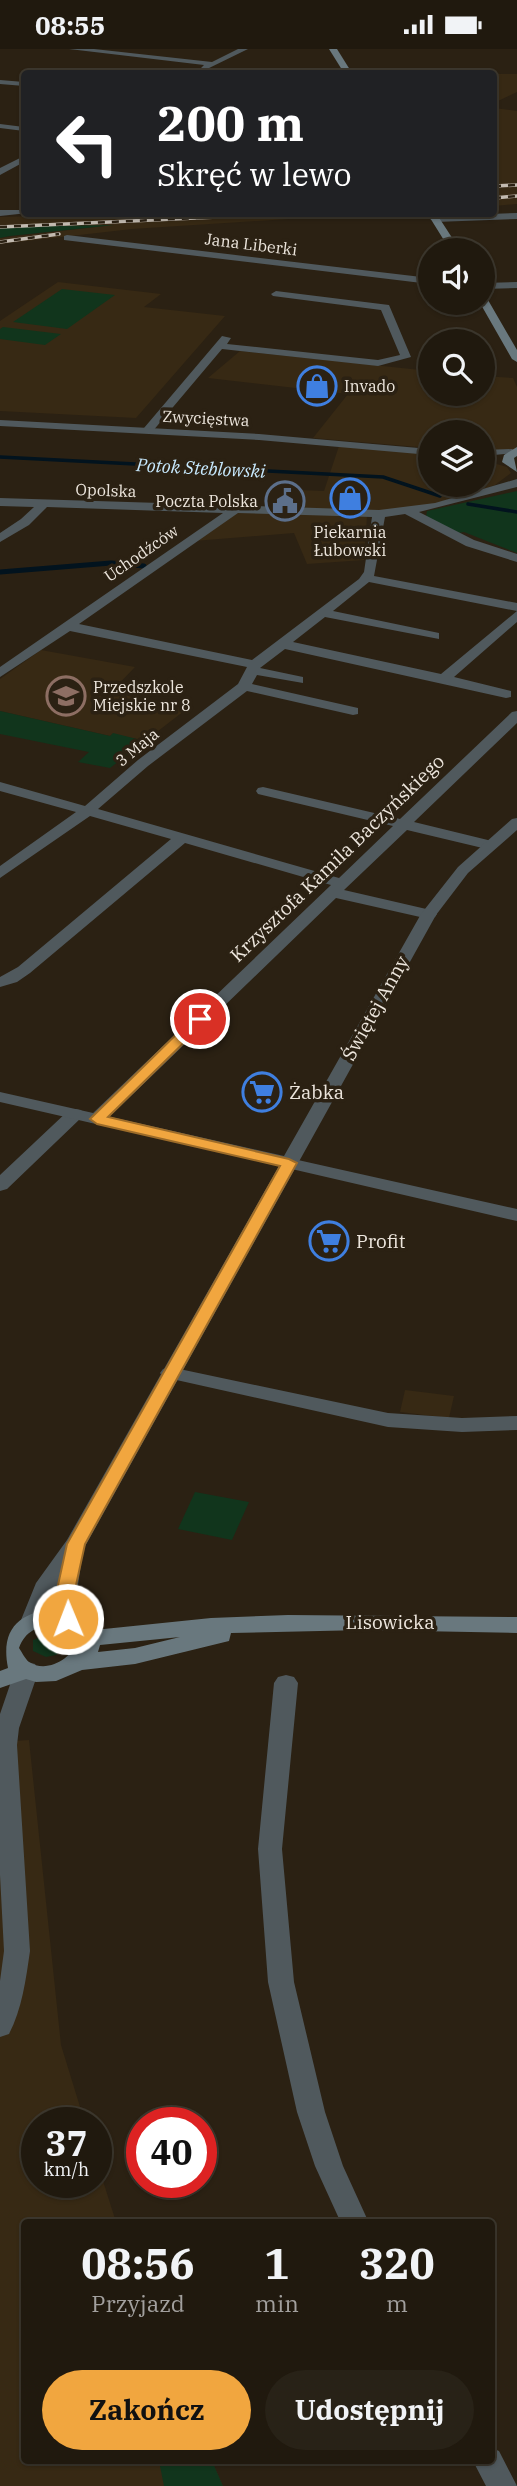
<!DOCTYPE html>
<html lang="pl">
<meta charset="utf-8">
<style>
body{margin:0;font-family:"IBM Plex Serif",serif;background:#282217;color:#f1f3f6;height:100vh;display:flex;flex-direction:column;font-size:26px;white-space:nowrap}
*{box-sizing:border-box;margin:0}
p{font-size:23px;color:#a2a09e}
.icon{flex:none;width:38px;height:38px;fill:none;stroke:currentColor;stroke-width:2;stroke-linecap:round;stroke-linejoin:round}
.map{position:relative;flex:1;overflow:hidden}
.side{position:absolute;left:21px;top:2170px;width:474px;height:245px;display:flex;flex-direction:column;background:#20190e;border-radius:7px;box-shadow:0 2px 5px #0004,0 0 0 2px #3d382e}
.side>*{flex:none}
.top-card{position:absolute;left:21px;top:21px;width:476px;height:147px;border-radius:7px;box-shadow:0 2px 5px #0004,0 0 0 2px #3d382e;background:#202124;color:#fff;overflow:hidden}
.tools{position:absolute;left:418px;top:189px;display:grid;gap:14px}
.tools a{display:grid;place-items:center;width:77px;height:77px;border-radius:50%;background:#20190e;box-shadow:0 2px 5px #0004,0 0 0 2px #3d382e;font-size:35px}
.speed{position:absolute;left:21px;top:2058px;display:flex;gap:14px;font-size:35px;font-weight:700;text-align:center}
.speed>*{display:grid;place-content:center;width:91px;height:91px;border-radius:50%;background:#20190e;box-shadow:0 2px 5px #0004,0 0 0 2px #3d382e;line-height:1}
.speed small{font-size:18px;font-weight:400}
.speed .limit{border:10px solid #d22;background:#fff;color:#111}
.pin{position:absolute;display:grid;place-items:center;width:60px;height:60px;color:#fff;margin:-30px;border:4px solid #fff;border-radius:50%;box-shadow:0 2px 7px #0007}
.me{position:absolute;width:77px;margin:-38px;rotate:359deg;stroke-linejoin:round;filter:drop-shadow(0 0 5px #0008)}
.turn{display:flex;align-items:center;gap:24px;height:147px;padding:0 21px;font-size:32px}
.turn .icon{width:91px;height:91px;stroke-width:2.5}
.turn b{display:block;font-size:49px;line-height:60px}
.eta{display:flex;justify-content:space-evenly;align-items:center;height:119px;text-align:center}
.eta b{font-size:42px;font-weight:700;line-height:49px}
.button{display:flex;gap:14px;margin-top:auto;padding:14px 21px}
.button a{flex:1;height:80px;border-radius:42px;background:#f1a63f;color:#111;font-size:28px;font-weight:700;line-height:80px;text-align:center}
.button a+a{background:#282217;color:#f1f3f6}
.status{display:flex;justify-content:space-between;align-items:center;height:49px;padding:0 35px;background:#20190e;direction:ltr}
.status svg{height:19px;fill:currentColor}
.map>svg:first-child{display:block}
</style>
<div class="status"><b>08:55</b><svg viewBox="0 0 49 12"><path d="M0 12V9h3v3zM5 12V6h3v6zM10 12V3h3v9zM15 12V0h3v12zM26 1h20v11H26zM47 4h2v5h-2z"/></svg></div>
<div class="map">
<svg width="517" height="2437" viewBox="0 0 517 2437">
<rect width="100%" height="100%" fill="#2b2113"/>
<path fill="#372914" d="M494,25H517V43L494,54Z
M494,59L517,62V155L494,157Z
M156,164L365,165L132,180L0,195V189L104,177L0,178V168Z
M58,233L161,245L144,258L225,267L136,369L0,362V272Z
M240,302L430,322V345H483V327L513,329L517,338V401L483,403V383H430V399L313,389L348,345L208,329Z
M339,397L430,405V436H483V411L507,418L511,424L495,436L476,443L425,457L383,462L269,459L273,440L324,442Z
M238,463L367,467L364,511L307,515L294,484L194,492Z
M41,601L135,618L111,643L188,659L145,692L113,685L110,687L0,662V630Z
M405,1341L454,1347L449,1369L400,1363Z
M29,1691L61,1996L85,2074H37V2133H96V2110L116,2173L24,2174V2412H212L223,2437H0V1693Z"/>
<path fill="#11351c" d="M114,176L10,187L0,189V178Z
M62,240L115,246L67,280L13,273Z
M3,278L61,285L45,296L0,290V280Z
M517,442V504L464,483L458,484L426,468L427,462Z
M0,662L110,687L113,684L145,692L110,719L78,713L89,703L0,685Z
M195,1443L249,1453L232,1491L178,1480Z
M47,1585L57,1586L64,1591L65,1598L56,1606L46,1608L33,1602V1591Z
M159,2412H212L223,2437H164Z"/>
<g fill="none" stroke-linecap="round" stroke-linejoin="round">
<path stroke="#02131e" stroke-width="3.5" d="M0,408L383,428L440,447
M468,455L517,463"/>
<path stroke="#02131e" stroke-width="5" d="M0,523L111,514L144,517"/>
<path fill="#50595d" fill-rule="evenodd" d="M69,0H94L212,13L238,0H248L205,21L201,19L204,16Z
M0,31L24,33V37L0,35Z
M0,75L24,78V82L0,79Z
M24,107V113L0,126V119Z
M0,161H24V164H28L0,167Z
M67,186L430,229V235L64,191V187Z
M517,233V239L483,240V234Z
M276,242L389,256L411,308L378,317L222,300L152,383H144V379L222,287L231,289L227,295L378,311L400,306L381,261L273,247L271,245Z
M517,430V438L419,463L474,491L517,505V513L466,497L405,465L385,468L374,527L517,554V562L369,533L333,562L439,584V590L325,568L293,593L441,625L517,562V573L454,628L511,642V648L506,649L285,600L260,619L303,628V634L257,626L252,635L358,659V665L353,666L247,642L148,717L98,760L339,829L393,777L258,745L256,742L258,739L263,738L400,770L512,663L517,662V674L414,773L496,793L499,796L491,801L407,781L344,841L435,862L437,865L435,868L429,870L336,849L103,1074H91L88,1070L91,1066L331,836L185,794L30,924L17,933L0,938V928L18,918L171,790L90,767L0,829V817L76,763L0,742V733L85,757L138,711L238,635L247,618L70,582L0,628V618L223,464L47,458L29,476L0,493V484L21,470L34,458L0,457V449L379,461L435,454ZM238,464L372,468L364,523L359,530L252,611L79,575Z
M75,1060L81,1061L84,1065L81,1069L7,1140L0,1142V1126L69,1061Z
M289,1109L517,1160V1172L283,1118L280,1114Z
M170,1318L388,1364L462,1369L517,1367V1381L462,1383L388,1378L163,1328L160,1324L163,1320Z
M27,1613L35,1615L39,1621L19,1679L17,1696L30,1902C26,1930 22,1960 9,1985L0,1988V1932L4,1902L0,1826V1665L15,1621L19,1615Z
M286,1626L294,1628L298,1634L282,1800L294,1933L325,2063L343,2117L369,2174H341L315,2117L297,2063L268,1933L258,1800L274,1634L278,1628Z
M492,2399L499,2402L517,2437H486L473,2412H492Z"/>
<path fill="#50595d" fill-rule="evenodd" d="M517,164V170L435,173L430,170L435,167Z
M0,371L259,385L430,400V406L259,391L0,377Z
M483,401L512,400L517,404L483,407Z
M517,769V781L468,824L436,866L83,1501L78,1536L79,1570L76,1576L68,1578L60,1576L57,1570L56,1540L40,1577L32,1579L24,1577L21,1571L36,1534L67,1491L279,1117L0,1053V1043L284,1107L421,865L458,818L512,770Z"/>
<path fill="#69787e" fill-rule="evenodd" d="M329,0H337L352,24H344Z
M427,164H436L460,201H450Z
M483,248L488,251L517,301V313L512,310L480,254H483Z
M517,398V407L514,409L517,423L502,413L504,406Z
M56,1560L89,1572L94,1580H104L211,1569L288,1566L517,1568V1584L364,1581L231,1584L229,1592L135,1615L82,1621L56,1632L36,1633L26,1630L0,1639V1622L8,1619C0,1579 20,1563 56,1560ZM54,1576L73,1583L78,1591C73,1609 47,1625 29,1613C25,1610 22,1603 19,1599C25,1582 38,1577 54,1576ZM180,1588L135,1599L98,1603L100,1596Z"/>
<g stroke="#c2bab0" stroke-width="3.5">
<path id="rail" d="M494,137L517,136
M494,149L517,147
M0,178L308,164
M0,193L59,185"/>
</g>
<use href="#rail" stroke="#2b2113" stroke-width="2.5" stroke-dasharray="7" stroke-linecap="butt"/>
</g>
<path fill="#f1a63f" stroke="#9d6c29" stroke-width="2" d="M200,966L207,970L205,973L108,1068L289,1110L297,1114L85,1495L76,1536L77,1570L74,1575H61L58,1570V1536L67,1495L280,1117L97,1075L90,1070L195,967Z"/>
<defs>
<g id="shop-ring" transform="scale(2.0125)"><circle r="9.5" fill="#2b2113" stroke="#3f7fe0" stroke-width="1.5"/><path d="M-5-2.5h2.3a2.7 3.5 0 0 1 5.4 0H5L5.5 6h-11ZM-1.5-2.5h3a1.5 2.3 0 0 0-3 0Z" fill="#3f7fe0"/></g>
<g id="civic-ring" transform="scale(2.0125)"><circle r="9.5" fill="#2b2113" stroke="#5c6f8a" stroke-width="1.5"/><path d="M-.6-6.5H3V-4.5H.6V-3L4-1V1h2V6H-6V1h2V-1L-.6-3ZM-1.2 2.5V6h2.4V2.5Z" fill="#5c6f8a"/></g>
<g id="school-ring" transform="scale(2.0125)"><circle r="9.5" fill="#2b2113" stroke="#8d6e63" stroke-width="1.5"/><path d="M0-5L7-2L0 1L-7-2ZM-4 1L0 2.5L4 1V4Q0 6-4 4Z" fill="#8d6e63"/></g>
<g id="supermarket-ring" transform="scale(2.0125)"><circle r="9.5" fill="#2b2113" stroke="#3f7fe0" stroke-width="1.5"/><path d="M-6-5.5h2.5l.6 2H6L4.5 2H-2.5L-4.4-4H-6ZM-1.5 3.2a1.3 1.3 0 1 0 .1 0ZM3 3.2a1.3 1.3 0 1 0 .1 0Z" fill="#3f7fe0"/></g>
</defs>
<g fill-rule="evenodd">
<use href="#shop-ring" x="317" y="337"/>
<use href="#shop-ring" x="350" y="449"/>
<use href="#civic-ring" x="285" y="452"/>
<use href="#school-ring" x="66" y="647"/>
<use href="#supermarket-ring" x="262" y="1043"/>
<use href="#supermarket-ring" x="329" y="1192"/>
</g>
<g text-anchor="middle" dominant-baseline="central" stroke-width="7" stroke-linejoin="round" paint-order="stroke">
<g font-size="16" fill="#ede6dd" stroke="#2b2113">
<text transform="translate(251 195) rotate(7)">Jana Liberki</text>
<text transform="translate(206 369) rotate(3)">Zwycięstwa</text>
<text transform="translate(106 441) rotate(2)">Opolska</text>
<text transform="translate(141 504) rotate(-35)">Uchodźców</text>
<text transform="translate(137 698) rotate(-39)">3 Maja</text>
</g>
<g font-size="16" fill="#ede6dd" stroke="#2b2113" text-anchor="start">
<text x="344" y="337">Invado</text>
<text x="258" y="452" text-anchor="end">Poczta Polska</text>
<text x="350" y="483" text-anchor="middle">Piekarnia<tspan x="350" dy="18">Łubowski</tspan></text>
<text x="93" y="638">Przedszkole<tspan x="93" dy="18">Miejskie nr 8</tspan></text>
</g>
<g font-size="18" font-style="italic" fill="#c7e9fe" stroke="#2b2113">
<text transform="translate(201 419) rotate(3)">Potok Steblowski</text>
</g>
<g font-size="19" fill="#ede6dd" stroke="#2b2113">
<text transform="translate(337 809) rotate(-44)">Krzysztofa Kamila Baczyńskiego</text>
<text transform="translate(375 959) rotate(-61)">Świętej Anny</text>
<text x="390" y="1573">Lisowicka</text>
</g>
<g font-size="19" fill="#ede6dd" stroke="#2b2113" text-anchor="start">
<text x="289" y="1043">Żabka</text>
<text x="356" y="1192">Profit</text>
</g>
</g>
</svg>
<div class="tools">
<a><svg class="icon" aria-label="sound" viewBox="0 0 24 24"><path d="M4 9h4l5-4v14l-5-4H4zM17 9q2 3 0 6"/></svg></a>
<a><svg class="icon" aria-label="search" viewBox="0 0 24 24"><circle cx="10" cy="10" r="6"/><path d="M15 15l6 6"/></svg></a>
<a><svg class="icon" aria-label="layers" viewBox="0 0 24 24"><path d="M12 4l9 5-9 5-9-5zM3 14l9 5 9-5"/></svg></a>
</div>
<div class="speed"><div>37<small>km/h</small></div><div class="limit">40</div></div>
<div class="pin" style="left:200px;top:970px;background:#d93025"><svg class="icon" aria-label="arrive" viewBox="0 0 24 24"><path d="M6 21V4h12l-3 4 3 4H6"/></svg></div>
<svg class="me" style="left:68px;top:1570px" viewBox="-20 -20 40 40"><circle r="17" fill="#f1a63f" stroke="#fff" stroke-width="3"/><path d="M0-11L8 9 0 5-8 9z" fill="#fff"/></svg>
<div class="top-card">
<div class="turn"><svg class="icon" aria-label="left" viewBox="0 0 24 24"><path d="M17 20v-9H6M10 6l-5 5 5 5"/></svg><div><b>200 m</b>Skręć w lewo</div></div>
</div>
<section class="side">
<div class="eta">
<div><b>08:56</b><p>Przyjazd</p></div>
<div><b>1</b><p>min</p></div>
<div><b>320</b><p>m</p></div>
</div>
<div class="button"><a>Zakończ</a><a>Udostępnij</a></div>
</section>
</div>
